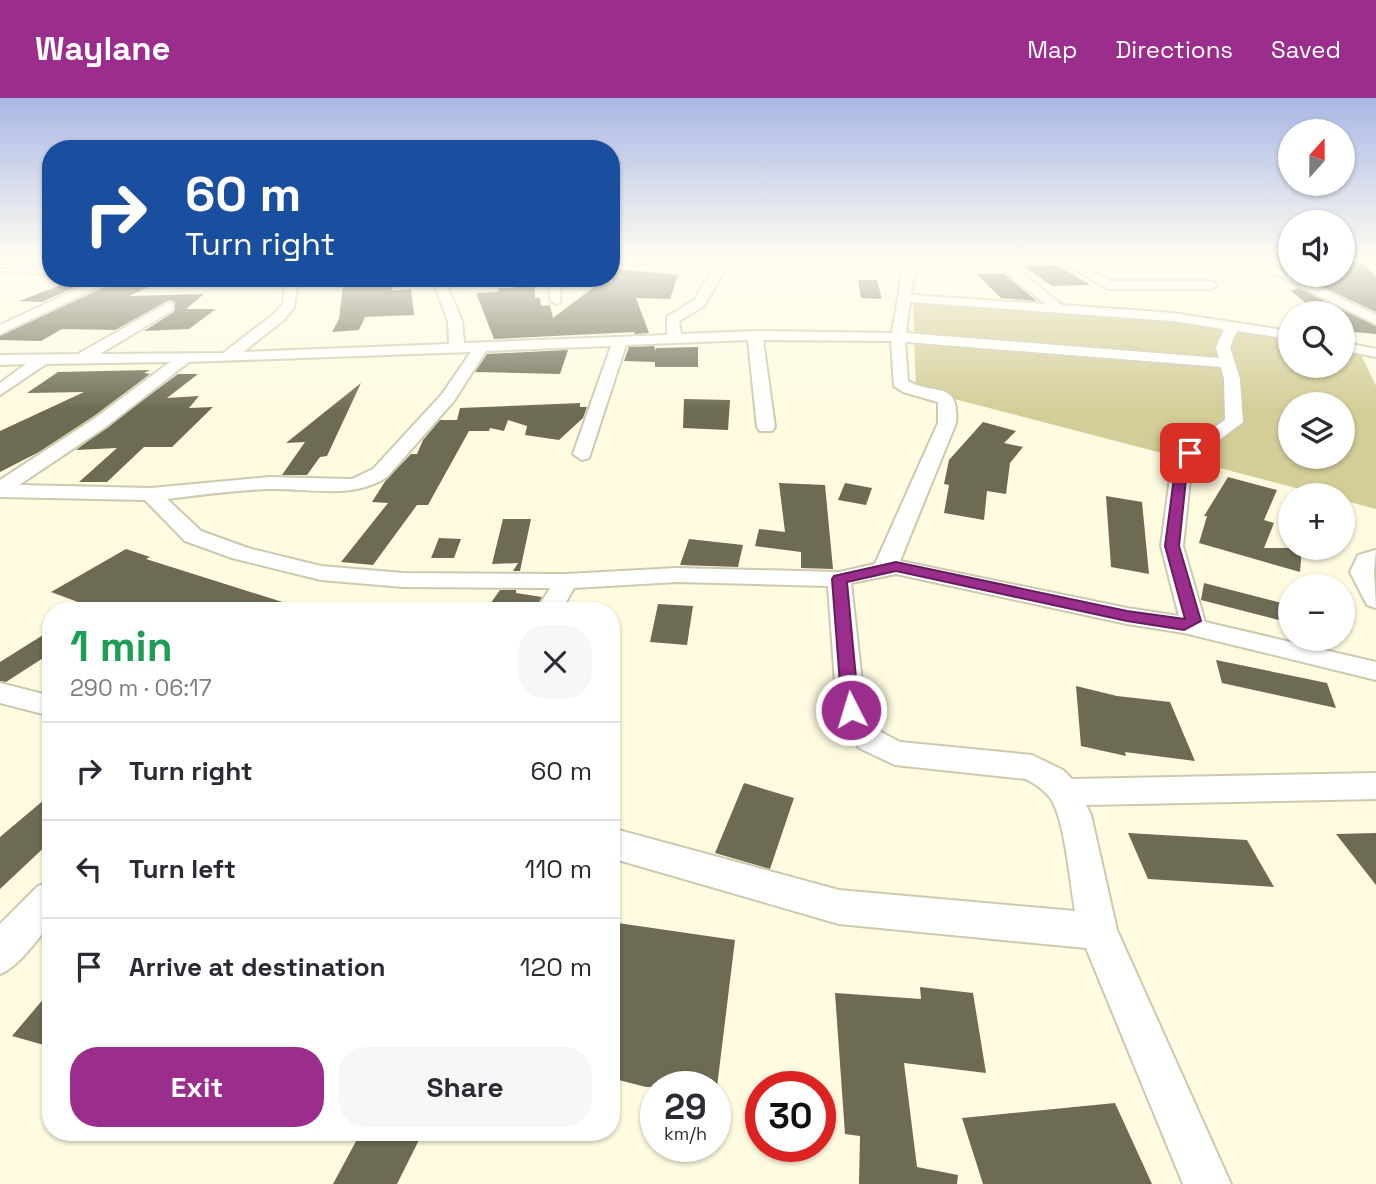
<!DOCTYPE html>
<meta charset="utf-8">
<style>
body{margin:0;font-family:"Space Grotesk",sans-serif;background:#f7f7f7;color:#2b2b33;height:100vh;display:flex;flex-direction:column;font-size:26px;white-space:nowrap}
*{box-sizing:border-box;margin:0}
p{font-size:23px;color:#7c7c81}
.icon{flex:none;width:38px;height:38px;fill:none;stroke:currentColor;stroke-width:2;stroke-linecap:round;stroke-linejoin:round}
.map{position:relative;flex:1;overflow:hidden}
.panel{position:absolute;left:42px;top:504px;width:578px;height:539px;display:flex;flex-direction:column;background:#fff;border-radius:28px;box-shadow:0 2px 5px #0004}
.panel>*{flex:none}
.hud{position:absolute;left:42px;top:42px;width:578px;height:147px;border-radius:28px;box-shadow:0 2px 5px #0004;background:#1a4fa0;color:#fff;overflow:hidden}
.needle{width:46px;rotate:21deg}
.fabs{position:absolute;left:1278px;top:21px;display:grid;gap:14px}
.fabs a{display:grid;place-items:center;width:77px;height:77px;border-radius:50%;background:#fff;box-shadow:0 2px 5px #0004;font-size:35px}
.speed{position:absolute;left:640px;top:973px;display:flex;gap:14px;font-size:35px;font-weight:700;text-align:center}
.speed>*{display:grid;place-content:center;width:91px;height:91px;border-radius:50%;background:#fff;box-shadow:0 2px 5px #0004;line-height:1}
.speed small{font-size:18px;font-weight:400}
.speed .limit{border:10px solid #d22;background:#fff;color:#111}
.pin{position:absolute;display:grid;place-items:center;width:60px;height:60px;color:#fff;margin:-30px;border-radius:14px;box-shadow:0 4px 10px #0006}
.me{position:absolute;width:77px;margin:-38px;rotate:355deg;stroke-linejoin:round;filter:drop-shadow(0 0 5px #0008)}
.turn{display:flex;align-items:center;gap:24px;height:147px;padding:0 28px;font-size:32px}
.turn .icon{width:91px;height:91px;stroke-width:2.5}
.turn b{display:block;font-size:49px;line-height:60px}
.round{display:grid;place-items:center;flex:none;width:74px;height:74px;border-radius:28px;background:#f7f7f7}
.head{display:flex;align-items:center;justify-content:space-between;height:119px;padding:0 28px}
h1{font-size:42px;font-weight:600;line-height:52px;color:#1e9e55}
.button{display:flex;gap:14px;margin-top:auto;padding:14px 28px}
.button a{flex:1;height:80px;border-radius:28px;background:#9b2d8d;color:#fff;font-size:28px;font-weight:600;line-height:80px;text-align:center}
.button a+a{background:#f7f7f7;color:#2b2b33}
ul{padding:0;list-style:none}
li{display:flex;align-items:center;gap:21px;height:98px;padding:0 28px;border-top:2px solid #e1e1e2}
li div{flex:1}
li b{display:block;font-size:26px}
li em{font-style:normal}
header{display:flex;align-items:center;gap:42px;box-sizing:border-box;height:98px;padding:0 35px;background:#9b2d8d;color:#fff}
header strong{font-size:33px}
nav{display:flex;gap:38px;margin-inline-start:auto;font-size:24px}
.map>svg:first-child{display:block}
</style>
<header>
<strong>Waylane</strong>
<nav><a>Map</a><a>Directions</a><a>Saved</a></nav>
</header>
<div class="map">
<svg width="1376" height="1086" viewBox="0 0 1376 1086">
<rect width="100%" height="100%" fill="#fefbe0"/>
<path fill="#d3cd97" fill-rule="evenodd" d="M913,206L1224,226L1290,240V268H1342V251L1360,254L1376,288V411L1342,402V397H1323L916,291ZM1290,306H1342V359H1290Z"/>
<path fill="#6d6b53" d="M1342,161L1362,165L1376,178V214L1312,184L1321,180L1315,177H1342Z
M1057,167L1090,187L1052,188L1023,168Z
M616,171L678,177L670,201L636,200L649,235L634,236L635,234L494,241L476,195L498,194L499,190H514V183L535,182V200H540L541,208L550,207L553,220L606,180H611V175Z
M977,176H1004L1037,203L1001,200Z
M74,182L88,183L42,204L19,203Z
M396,182L391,193L411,191L414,217L365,219L359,232L332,234L339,221L343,187Z
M858,182H877L882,201L861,200Z
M113,185L153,187L129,198L204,196L186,211H216L189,231L144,233L174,214L175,204L169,202L115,232L62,231L41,243L0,242V238Z
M1298,190L1376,228V236L1342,233V215L1317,214L1291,193Z
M654,248L656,253V250L698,249V269H655V264L624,263L629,249Z
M568,252L560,276L475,274L487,256Z
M150,272L144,275L150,276L94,318L39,354L0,374V333L84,294L27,295L58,274Z
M178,276H198L167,300L199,298L189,310L213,309L172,349H144L107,384H79L117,350L76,352Z
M361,285L327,358L320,359L307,377H282L305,344L286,345Z
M684,301L730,302L728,332L683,330Z
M580,305V309H587L583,320L559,342L525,337L527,328L508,322L504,333L490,330L489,333H469L428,407H417L373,467L341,464L388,405L372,404L386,382L411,356H417L423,342L440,322H457L460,310Z
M983,324L1016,333L1004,345L1023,349L1010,365L1006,396L987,393L984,422L944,415L949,387L944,386L949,362Z
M1228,379L1277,392L1264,422L1274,425L1264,450H1302L1300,474L1199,445L1207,418H1204Z
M779,385L825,387L833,471L801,470V454L755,448L759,431L785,434Z
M845,385L872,390L866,407L838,402Z
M1106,398L1142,404L1149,476L1111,469Z
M503,421H531L520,473H513L518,465L492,466Z
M439,440L461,441L454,460H431Z
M689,441L743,447L738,469L680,467Z
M126,451L150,459L146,461L295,508V513H102L51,494Z
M1204,485L1290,507V525L1201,502Z
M500,492H516V495L542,499L534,513H485Z
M658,506L693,508L687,547L650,544Z
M51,532V555L6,584L0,583V564Z
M1216,562L1327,585L1336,610L1222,585Z
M1076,588L1117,598L1170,604L1195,663L1125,654L1126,658L1081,648Z
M744,685L794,700L770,771L715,755Z
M51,696V743L0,791V739Z
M1128,735L1247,742L1274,789L1148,781Z
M1376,735V787L1336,736Z
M611,824L735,842L717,989H646L611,980Z
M920,889L973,895L986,975L904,965L917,1069L958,1077L957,1086H859L860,1038L845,1036L835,895L921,901Z
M51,892V949L12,938Z
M1115,1005L1152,1086H983L962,1020Z
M361,1034H423L397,1086H333Z"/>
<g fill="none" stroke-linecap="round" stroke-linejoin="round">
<g stroke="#ccc9af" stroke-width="4">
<path id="minor" d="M611,161H770L765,164L729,165L704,208L679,223L681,236L755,233L892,235L902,176L920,161H932L914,177L911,197L1045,206L991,161H1004L1062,207L1173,215L1290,233V241L1237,233L1230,249L1240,281L1243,324L1198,358L1191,372L1183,448L1205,524L1376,564V582L1184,535L1127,526L896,476L851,485L865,611L881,634L900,644L1032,657L1063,672L1072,681L1376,675V701L1086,707L1091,717L1117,832L1231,1086H1183L1086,850L839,826L611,760V730L839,792L1075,813C1070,785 1065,723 1051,701C1045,692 1035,686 1026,681L895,667L859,650L837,612L828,488L677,484L574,490L561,513H536L550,490L403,489L321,482L232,460L185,443L145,402L0,399V382L95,320L170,264L46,266L0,297V285L26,266L0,267V257L78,256L168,205L173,206V212L100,256L223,255L274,216L283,206L286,180H298L294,209L284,222L243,254L449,246L448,223L432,180H444L462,223L464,245L667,237V219L694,202L717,165L611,166ZM910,204L1173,223L1224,231L1216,249L1219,260L906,235ZM748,242L757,329L760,333H772L775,329L763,242L891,243L894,288L903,294L938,304V325L875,466L839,474L677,470L566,476L403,475L321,468L248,450L201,433L167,401C201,397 236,392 270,391C310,390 352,402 387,379L454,303L486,253L611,248L573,356L582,362L589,360L626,247ZM905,244L1221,269L1224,281L1225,322L1183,351L1171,372L1161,448L1179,518L1127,510L900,463L956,325C960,281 933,298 908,283ZM471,254L442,296L373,371L352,381L269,379L151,390L19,387L107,328L189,264Z
M1057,161H1071L1110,183H1211L1217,187L1211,191H1108Z
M1245,161H1259L1376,217V226Z
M1365,161H1376V166Z
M0,167L51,170V176L0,173Z
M101,180H117L0,236V227Z
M549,180H561L560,205L556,206L550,202Z
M1342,244L1376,251V259L1342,252Z
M1376,452L1374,474L1376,510L1367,507L1350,474L1358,457Z
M0,585L51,598V618L0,605Z
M51,783V826C35,843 20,868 0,876V826L38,788Z"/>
</g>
<use href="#minor" fill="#fff" fill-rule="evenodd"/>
</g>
<linearGradient id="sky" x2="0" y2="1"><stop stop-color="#a9b7e5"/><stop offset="0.51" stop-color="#fffdf1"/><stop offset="1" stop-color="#fffdf1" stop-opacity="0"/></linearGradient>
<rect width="1376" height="313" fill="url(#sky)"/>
<path fill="#9b2d8d" stroke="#651d5c" stroke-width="2" d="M1186,353L1196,355L1187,372L1179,448L1201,523L1184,532L1127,523L896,473L847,484L859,612L857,616H844L842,612L832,481L834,478L896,464L1127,513L1185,521L1165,448L1175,372Z"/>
</svg>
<div class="fabs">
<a><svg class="needle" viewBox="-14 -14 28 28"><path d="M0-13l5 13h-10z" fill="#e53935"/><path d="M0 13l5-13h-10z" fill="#7c7c81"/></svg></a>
<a><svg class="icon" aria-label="sound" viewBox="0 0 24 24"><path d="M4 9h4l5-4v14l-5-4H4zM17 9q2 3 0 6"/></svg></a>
<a><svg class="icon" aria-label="search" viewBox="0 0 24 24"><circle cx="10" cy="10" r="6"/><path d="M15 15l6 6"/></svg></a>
<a><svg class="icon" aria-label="layers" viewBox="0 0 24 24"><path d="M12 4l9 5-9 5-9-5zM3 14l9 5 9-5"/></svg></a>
<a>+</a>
<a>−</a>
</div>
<div class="speed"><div>29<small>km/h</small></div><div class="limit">30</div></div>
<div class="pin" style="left:1190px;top:355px;background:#d93025"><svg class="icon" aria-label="arrive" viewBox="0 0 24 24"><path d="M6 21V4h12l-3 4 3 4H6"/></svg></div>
<svg class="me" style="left:851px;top:612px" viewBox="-20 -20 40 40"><circle r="17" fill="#9b2d8d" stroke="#fff" stroke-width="3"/><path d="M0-11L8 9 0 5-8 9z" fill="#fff"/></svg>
<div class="hud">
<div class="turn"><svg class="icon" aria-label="right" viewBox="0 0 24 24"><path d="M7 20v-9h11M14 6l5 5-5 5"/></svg><div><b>60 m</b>Turn right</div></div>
</div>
<section class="panel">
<div class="head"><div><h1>1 min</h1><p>290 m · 06:17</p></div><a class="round"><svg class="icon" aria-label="close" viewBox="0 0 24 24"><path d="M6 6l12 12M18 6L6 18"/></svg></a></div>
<ul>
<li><svg class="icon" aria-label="right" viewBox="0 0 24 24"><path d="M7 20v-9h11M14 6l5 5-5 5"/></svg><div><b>Turn right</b></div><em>60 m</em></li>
<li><svg class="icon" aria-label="left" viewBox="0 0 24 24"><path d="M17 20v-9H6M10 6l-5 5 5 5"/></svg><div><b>Turn left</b></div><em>110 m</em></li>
<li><svg class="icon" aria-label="arrive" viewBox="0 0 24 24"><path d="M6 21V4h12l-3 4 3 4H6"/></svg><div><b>Arrive at destination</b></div><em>120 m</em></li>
</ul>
<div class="button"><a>Exit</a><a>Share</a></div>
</section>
</div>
